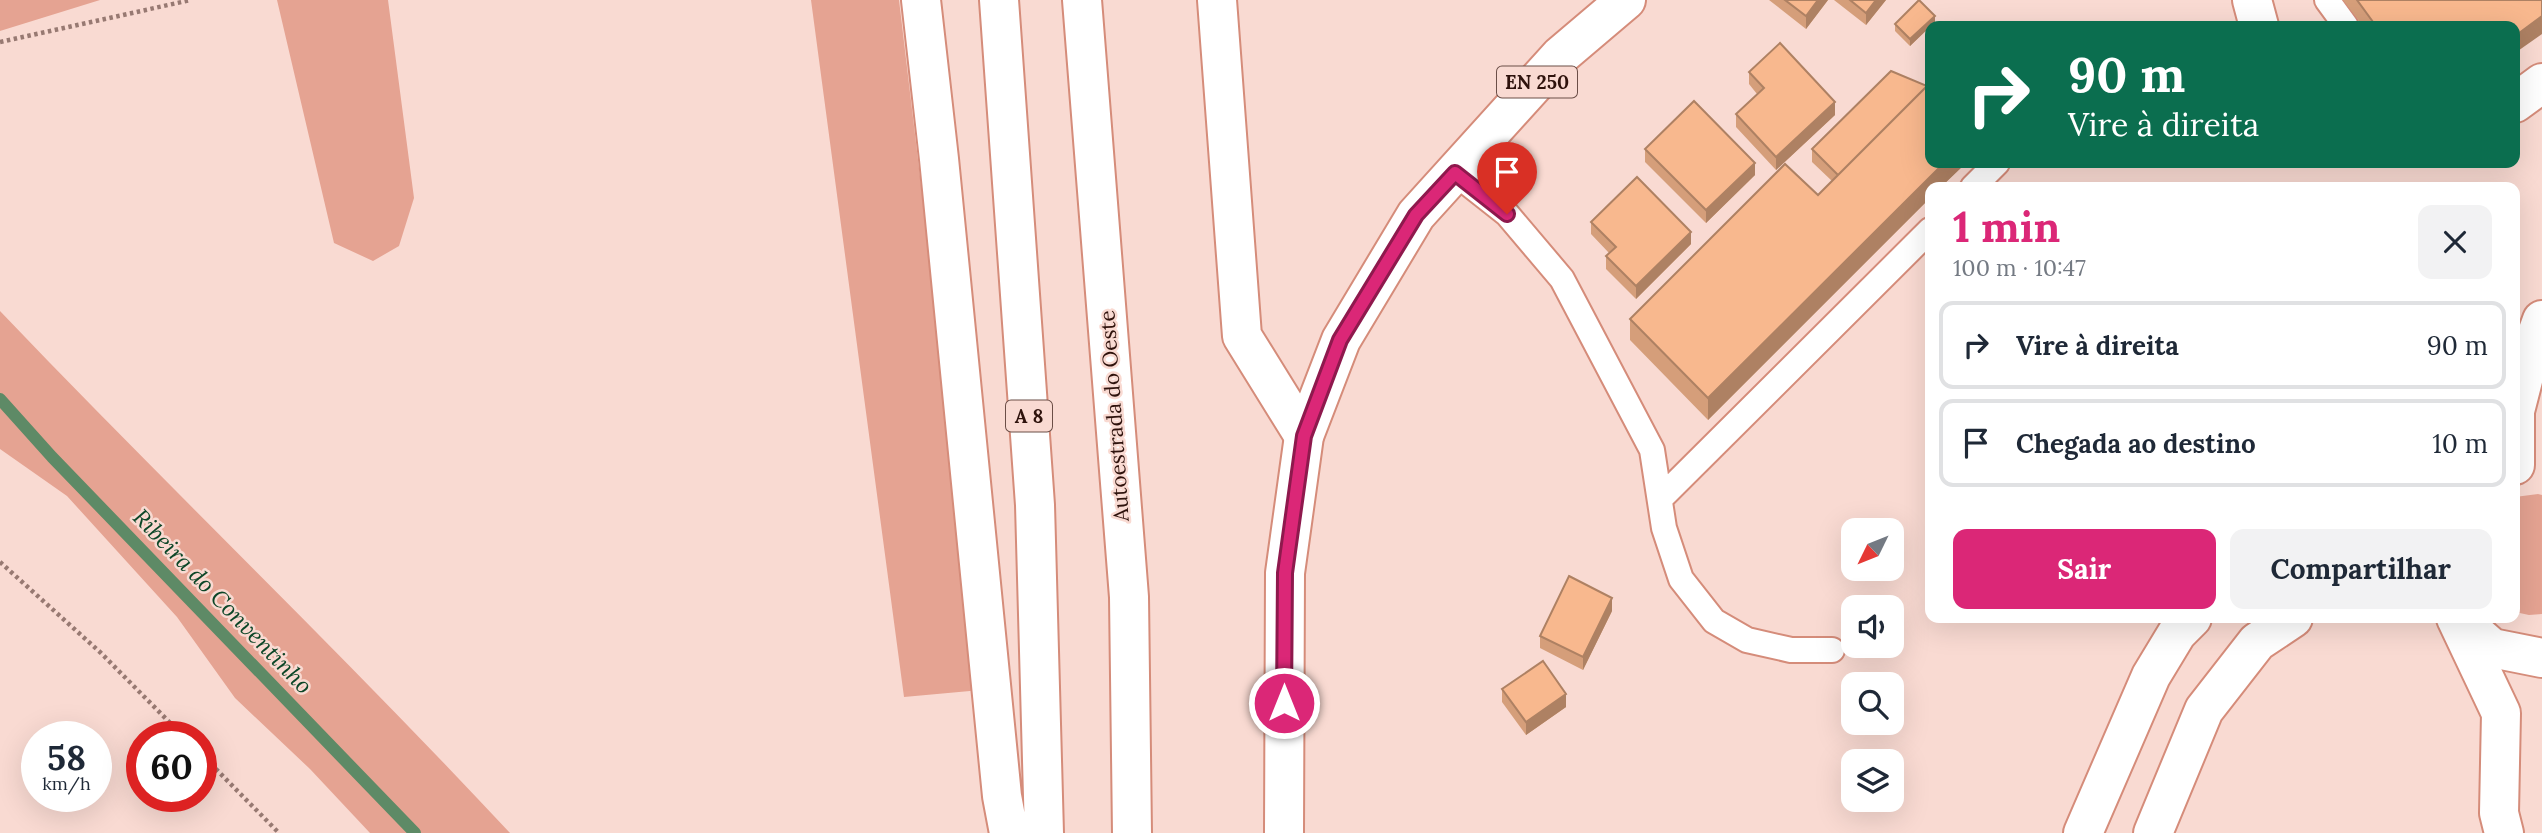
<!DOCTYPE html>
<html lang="pt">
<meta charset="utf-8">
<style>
body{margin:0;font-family:Lora,serif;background:#f2f2f3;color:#1f2937;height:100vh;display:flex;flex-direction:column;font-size:26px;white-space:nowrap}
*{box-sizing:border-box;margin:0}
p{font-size:23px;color:#747a83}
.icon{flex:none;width:38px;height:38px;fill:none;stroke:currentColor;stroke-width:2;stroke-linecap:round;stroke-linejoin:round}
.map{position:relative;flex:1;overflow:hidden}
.drawer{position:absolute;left:1925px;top:182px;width:595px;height:441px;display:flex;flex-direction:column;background:#fff;border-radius:14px;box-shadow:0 7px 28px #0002}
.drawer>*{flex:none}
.top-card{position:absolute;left:1925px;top:21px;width:595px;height:147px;border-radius:14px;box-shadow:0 7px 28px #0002;background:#0b6e4f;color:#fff;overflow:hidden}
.needle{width:46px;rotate:227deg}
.buttons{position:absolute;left:1841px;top:518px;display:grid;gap:14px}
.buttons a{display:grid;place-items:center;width:63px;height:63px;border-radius:14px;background:#fff;box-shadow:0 7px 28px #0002;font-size:35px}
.speed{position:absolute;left:21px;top:721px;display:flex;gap:14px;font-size:35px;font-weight:700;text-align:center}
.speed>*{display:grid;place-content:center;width:91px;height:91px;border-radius:50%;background:#fff;box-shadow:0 7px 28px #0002;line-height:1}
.speed small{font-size:18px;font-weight:400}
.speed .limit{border:10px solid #d22;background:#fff;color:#111}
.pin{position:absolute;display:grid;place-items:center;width:60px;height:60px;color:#fff;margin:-72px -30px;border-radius:50% 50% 50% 0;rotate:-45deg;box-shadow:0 0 7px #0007}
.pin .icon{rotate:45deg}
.me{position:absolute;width:77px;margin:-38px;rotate:0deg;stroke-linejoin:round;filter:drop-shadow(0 0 5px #0008)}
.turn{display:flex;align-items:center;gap:24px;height:147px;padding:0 28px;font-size:32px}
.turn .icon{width:91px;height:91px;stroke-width:2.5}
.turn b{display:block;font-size:49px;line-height:60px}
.round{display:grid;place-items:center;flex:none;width:74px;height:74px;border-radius:14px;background:#f2f2f3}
.summary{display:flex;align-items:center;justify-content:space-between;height:119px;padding:0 28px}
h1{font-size:42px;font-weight:800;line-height:52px;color:#db2777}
.button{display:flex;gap:14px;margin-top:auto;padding:14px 28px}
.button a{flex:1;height:80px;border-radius:14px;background:#db2777;color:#fff;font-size:28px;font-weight:800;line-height:80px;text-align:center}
.button a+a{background:#f2f2f3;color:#1f2937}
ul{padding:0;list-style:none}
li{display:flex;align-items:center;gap:21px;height:88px;margin:0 14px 10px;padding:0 14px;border:4px solid #e0e1e3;border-radius:14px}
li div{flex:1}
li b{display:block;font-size:26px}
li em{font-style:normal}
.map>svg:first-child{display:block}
</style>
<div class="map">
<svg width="2542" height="833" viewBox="0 0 2542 833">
<rect width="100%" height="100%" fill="#f9dad2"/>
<path fill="#e5a392" d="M0,0H100L0,31Z
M277,0H388L414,198L399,246L373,261L334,243Z
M811,0H899L981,690L904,697Z
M0,311C168,487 344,655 510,833H370L310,769L235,698L177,617L67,496L0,449Z
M2538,494L2542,495V614L2529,615L2515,612V497Z"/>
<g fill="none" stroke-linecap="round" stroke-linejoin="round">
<path stroke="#5e8a66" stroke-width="12" d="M0,399L52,457L415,833"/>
<g stroke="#d58c7a" stroke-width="28">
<path id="lane" d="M2327,0L2346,26
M1455,173L1507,214L1562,279L1652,450L1664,528L1681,579L1714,621L1747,640L1791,650H1832
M1973,187L1997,163
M1660,499L1930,230"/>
</g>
<g stroke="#d58c7a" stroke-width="42">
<path id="street" d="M1217,0L1242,336L1304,436
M2252,0L2259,26
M2515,103L2542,83"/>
</g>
<g stroke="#d58c7a" stroke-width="42">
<path id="secondary" d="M2456,618L2501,713L2499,813L2504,833"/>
</g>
<g stroke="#d58c7a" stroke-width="42">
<path id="primary" d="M2515,411L2530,353L2542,320
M2515,414V465
M2458,618L2492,648L2542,658
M1284,833L1285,573L1304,436L1341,340L1416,215L1560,56L1626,0
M2083,833L2151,676L2177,633L2192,618
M2153,833L2204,710L2257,642L2293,618"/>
</g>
<g stroke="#d58c7a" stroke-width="42">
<path id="highway" d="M921,0L939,159L1002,796L1009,833
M999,0L1035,505L1044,833
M1082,0L1129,597L1132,833"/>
</g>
<path stroke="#977972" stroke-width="4.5" stroke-dasharray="3.5 3.5" stroke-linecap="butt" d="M0,42L191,0
M0,562L101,653L184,737
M201,754L279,833"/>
<use href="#lane" stroke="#fff" stroke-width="24"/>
<use href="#street" stroke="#fff" stroke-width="38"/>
<use href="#secondary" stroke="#fff" stroke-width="38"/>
<use href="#primary" stroke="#fff" stroke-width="38"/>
<use href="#highway" stroke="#fff" stroke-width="38"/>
</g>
<path fill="#d59e7a" d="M1769,0H1828L1806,29Z
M1834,0H1886L1866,25Z
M2343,0H2542L2515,26H2363Z
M1935,22L1910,46L1895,31V24Z
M1749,72L1835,115L1776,170L1736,127V114L1757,94L1749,84Z
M1645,149L1755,175L1706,223L1645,162Z
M1812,149L1930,163H1966L1941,187H1930V198L1708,420L1630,340V319L1818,195L1832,181L1812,162Z
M1591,222L1691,244L1636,299L1606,269V256L1609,253L1591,234Z
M1612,611L1583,670L1540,648V636Z
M1502,689L1566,707L1526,735L1502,702Z"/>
<path fill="#ae8163" d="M1818,0H1828L1806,29V16Z
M1876,0H1886L1866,25V13Z
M1935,16V22L1910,46V39Z
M2542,16V34L2515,53V36Z
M1835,102V115L1776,170V157Z
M1755,163V175L1706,223V210Z
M1944,163H1966L1941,187H1930V198L1708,420V398Z
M1691,232V244L1636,299V286Z
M1612,598V611L1583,670V657Z
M1566,694V707L1526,735V722Z"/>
<path fill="#f8b88e" stroke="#ae8163" stroke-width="2" d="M1785,0H1818L1806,16Z
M1850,0H1876L1866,13Z
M1919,0L1935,16L1910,39L1895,24Z
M2357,0H2542V16L2515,36V26H2376Z
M1780,43L1835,102L1776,157L1736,114L1764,88L1749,72Z
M1891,71L1927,86L1838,175L1812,149Z
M1930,83V163H1944L1708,398L1630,319L1785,164L1818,195Z
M1694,101L1755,163L1706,210L1645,149Z
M1637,177L1691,232L1636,286L1606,256L1616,247L1591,222Z
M1569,576L1612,598L1583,657L1540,636Z
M1543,661L1566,694L1526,722L1502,689Z"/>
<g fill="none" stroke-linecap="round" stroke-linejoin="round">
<g stroke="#8e194d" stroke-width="18">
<path id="route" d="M1284,703L1285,573L1304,436L1340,340L1416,215L1455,173L1507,214"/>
</g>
<use href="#route" stroke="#db2777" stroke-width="12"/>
</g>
<g text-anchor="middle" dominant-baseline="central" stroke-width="5" stroke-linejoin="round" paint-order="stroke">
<g fill="#f9dad2" stroke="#6b4e47" stroke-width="2">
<rect x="1497" y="66.5" width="80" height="31" rx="5"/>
<rect x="1006" y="400.5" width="46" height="31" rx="5"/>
</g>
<g font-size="19" font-weight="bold" fill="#2e120c">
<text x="1537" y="82">EN 250</text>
<text x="1029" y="416">A 8</text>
</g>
<g font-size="21" fill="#2e120c" stroke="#f9dad2">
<text transform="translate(1114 416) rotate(-94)">Autoestrada do Oeste</text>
</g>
<g font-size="23" font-style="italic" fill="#0c4627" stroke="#f9dad2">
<text transform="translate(223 601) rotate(46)">Ribeira do Conventinho</text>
</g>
</g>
</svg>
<div class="buttons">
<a><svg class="needle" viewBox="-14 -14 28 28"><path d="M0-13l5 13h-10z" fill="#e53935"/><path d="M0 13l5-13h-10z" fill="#747a83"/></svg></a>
<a><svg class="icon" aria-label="sound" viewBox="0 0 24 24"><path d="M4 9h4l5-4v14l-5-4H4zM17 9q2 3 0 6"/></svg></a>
<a><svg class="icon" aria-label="search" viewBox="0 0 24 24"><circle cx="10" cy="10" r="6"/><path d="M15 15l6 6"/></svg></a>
<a><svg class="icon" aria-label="layers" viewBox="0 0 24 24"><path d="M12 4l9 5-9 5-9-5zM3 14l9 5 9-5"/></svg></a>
</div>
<div class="speed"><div>58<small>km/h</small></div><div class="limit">60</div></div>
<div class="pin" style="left:1507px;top:214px;background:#d93025"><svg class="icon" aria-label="arrive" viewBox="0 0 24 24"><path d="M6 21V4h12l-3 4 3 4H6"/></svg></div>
<svg class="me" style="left:1284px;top:703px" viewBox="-20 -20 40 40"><circle r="17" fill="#db2777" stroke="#fff" stroke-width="3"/><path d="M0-11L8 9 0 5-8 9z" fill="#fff"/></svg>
<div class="top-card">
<div class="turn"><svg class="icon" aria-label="right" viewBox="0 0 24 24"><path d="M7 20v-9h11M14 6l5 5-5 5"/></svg><div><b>90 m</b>Vire à direita</div></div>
</div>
<section class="drawer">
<div class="summary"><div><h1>1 min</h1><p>100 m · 10:47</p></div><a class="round"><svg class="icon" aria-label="close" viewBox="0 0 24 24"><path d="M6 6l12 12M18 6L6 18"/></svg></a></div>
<ul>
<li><svg class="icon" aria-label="right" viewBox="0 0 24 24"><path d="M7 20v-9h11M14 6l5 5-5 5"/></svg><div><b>Vire à direita</b></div><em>90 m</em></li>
<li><svg class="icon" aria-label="arrive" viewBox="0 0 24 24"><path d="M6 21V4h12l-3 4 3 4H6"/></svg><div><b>Chegada ao destino</b></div><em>10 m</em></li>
</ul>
<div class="button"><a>Sair</a><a>Compartilhar</a></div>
</section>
</div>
